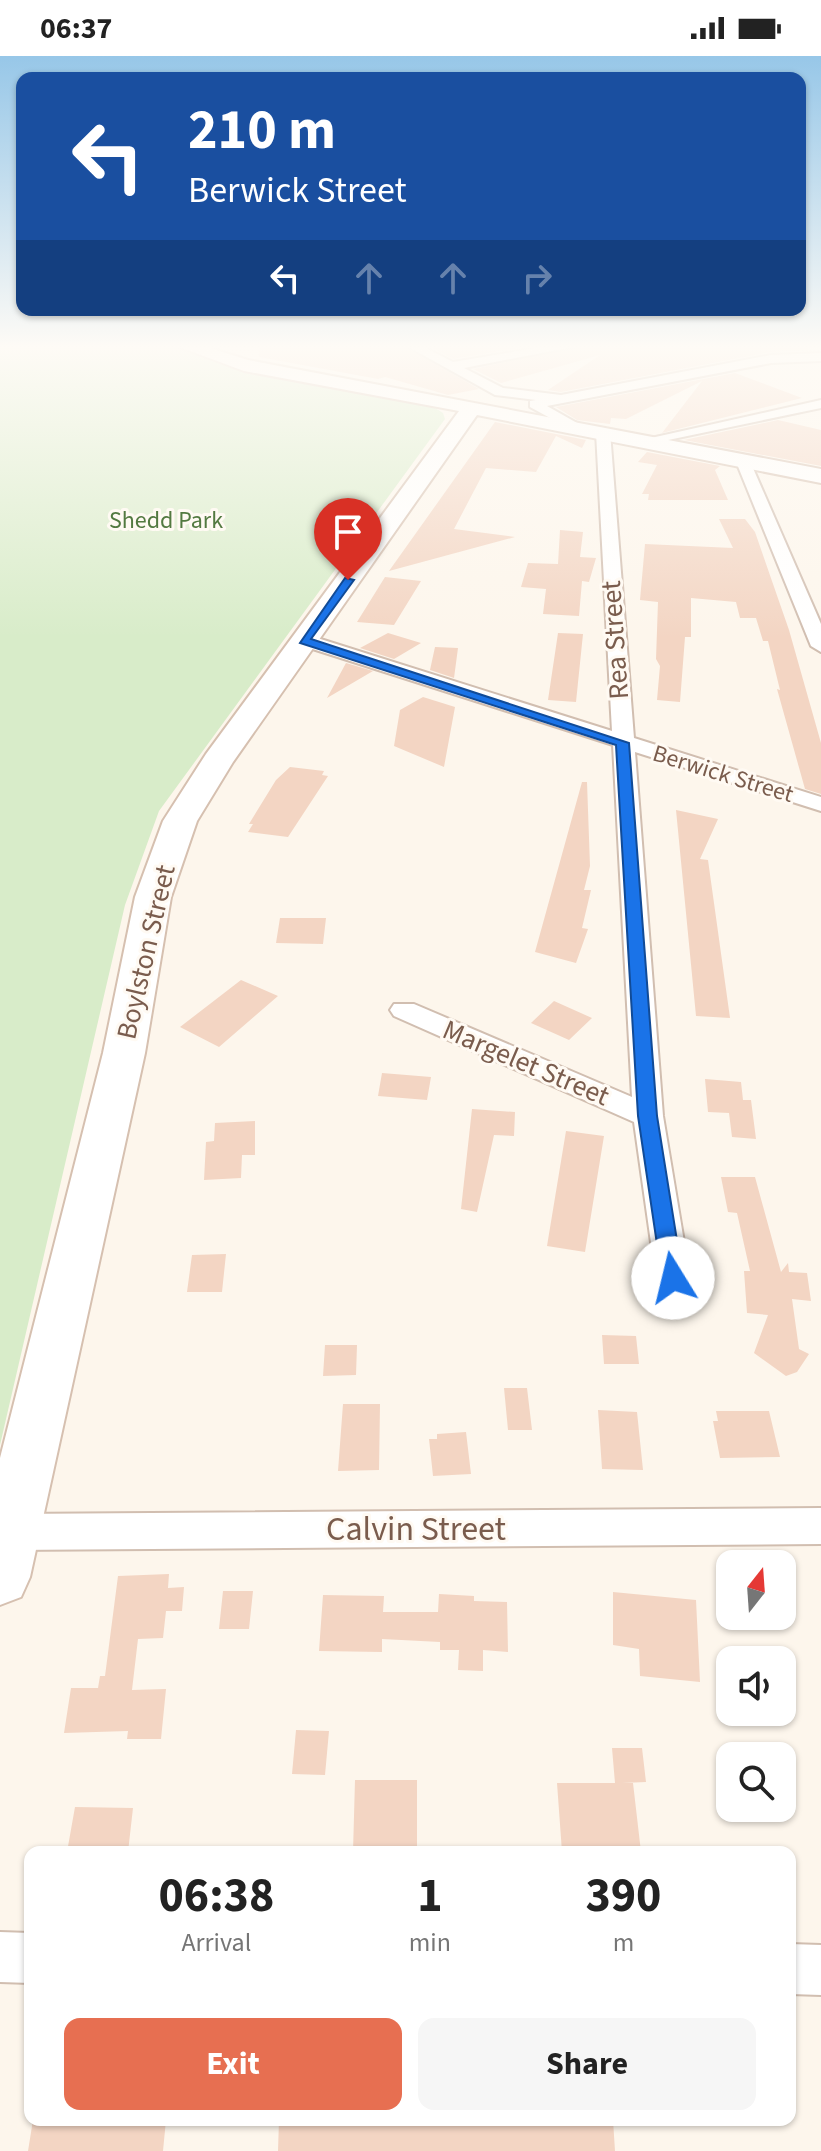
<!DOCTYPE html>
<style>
body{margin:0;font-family:"Source Sans 3",sans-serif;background:#f6f6f6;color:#222;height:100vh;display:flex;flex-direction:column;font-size:30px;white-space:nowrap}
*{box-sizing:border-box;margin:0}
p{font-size:26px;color:#767676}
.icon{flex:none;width:44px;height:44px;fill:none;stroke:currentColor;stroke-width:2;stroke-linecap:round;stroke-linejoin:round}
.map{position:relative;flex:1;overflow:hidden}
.details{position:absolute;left:24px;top:1790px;width:772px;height:280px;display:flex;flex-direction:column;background:#fff;border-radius:16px;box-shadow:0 2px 6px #0004}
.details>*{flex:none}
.top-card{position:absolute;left:16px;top:16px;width:790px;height:244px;border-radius:16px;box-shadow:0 2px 6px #0004;background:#1a4fa0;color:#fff;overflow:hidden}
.needle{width:52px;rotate:17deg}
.tools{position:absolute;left:716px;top:1494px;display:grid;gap:16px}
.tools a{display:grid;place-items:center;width:80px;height:80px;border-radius:16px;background:#fff;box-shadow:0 2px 6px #0004;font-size:40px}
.pin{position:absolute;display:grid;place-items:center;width:68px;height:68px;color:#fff;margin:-82px -34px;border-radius:50% 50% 50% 0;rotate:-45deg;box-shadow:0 0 8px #0007}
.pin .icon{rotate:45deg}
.me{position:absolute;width:88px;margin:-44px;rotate:351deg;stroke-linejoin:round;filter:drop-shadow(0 0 6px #0008)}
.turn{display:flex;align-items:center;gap:28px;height:168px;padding:0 40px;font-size:36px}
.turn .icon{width:104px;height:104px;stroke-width:2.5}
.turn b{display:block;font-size:56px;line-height:68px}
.lanes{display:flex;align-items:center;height:76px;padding:0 40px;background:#0003;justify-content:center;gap:40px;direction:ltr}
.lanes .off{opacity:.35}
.eta{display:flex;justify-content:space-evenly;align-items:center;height:136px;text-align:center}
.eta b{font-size:48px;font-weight:700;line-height:56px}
.cta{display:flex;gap:16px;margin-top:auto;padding:16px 40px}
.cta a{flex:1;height:92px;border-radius:16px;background:#e76f51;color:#fff;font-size:32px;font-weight:700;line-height:92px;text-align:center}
.cta a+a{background:#f6f6f6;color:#222}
.status{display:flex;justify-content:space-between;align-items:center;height:56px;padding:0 40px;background:#fff;direction:ltr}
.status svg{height:22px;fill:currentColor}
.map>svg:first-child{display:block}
</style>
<div class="status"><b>06:37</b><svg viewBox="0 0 49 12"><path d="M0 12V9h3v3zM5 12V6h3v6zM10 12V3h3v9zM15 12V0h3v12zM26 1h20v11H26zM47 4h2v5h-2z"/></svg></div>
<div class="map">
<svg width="821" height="2095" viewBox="0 0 821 2095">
<rect width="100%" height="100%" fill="#fdf6ec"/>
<path fill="#d8ecc9" d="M0,289H168L223,308L432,350L443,357L445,363L159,755L125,849L0,1389Z"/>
<path fill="#f3d5c3" d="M260,289H402L479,333L448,339L385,321L378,323L259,301Z
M427,289H535L453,303Z
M586,289H610V292L615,289H804L809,294L770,296L561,336L548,334L600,299L501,327L473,313Z
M735,317L802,342L662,377L702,325L626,363L611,362L610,368L577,364L556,351Z
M778,364L821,374V410L684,384Z
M495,366L586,384L582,392L556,380L536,416L486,412L454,473L515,481L389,515Z
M647,396L720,410L715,414L728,444H648L649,438H642L657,409L638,406Z
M719,463H745L755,476L789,574L821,687V738L805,733L777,633L780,634L768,585H763L756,562H740L736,546L691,542V581H685L680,646L657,644L660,610L656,603L658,546L640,544L645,488L733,492Z
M560,474L583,476L580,501L596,502L589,526L582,525L579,560L543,558L546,533L521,531L528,507L558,508Z
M385,521L421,525L394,569L357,566Z
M388,577L421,587L394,603L360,592Z
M558,577L583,578L576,646L548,644Z
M435,591L458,592L454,622L430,614Z
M346,607L373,615L327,642Z
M423,641L455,651L444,711L394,690L400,654Z
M290,711L324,715L322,719L328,720L288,781L248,776L253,768H249L276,724Z
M582,726H587L590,810L584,834H591L582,872L588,873L576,907L535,896Z
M676,754L718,763L700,803L708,804L730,962L696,960Z
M280,862H326L323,888L276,887Z
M241,924L278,940L219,991L180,971Z
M554,945L592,962L569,984L531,967Z
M382,1017L431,1021L427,1044L378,1040Z
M705,1023L741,1026L743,1044H751L756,1083L732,1081L729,1057L708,1056Z
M472,1053L515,1056L514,1080L494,1079L477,1156L461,1153Z
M255,1065V1099H242L241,1122L204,1124L206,1086L214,1085L215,1067Z
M566,1075L604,1080L585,1196L547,1190Z
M721,1121H755L781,1216L788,1207L789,1216L807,1217L811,1245L792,1243L799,1293L809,1298L797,1316L786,1320L754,1297L768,1259L747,1257L744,1215H750L737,1157L728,1156Z
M226,1198L222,1236H187L192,1199Z
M602,1279L636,1280L639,1308H604Z
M325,1289H357L356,1319L323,1320Z
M504,1332H527L532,1374H508Z
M343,1348H380L379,1414L338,1415Z
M598,1354L637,1356L643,1414L602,1413Z
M716,1355H769L780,1401L720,1402L713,1365H718Z
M466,1376L471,1418L433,1420L429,1383H437V1378Z
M169,1518L168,1532L184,1531L182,1555H166L163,1582L138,1583L132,1634L166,1633L161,1683H127L128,1675L64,1677L71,1632H98L100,1620H105L118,1520Z
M223,1535H253L249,1573H219Z
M613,1536L696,1544L700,1626L640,1620L639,1593L613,1589Z
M439,1538L474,1540V1545L507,1546L508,1596L483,1594V1615L458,1614L459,1594H440V1586L382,1583V1596L319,1595L323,1539L384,1540L383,1556H438Z
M296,1674L329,1675L325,1719L292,1718Z
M612,1692H642L646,1726L622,1727H633L641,1796H562L557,1727H615Z
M355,1724H417V1796H353Z
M75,1751L133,1752L128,1796H67Z
M33,2064H166L163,2095H28Z
M279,2064H613L615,2095H278Z"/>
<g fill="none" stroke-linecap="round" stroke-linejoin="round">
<g stroke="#d1beb0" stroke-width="4">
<path id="street" d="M405,289H420L453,306L554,289H583L464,312L503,332L561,339L771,299L821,297V305L771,307L547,350L577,367V373L572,374L530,351V345L536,344L495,339Z
M821,344V352L649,388L642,384Z
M603,372L610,376L634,682L821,741V755L635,696L663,1060L690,1222L685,1231L673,1235L661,1231L656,1222L634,1066L394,960L390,954L394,948H414L632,1041L613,689L297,588L294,584L304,578L311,580L612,675L596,376Z
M737,400L749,403L821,568V596L811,590L735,403Z
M821,1452V1488L11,1494L0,1490V1462L11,1458Z
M0,1876L30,1877V1927L0,1926Z
M790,1888L821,1889V1939L790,1938Z"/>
</g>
<g stroke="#d6c0b0" stroke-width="4">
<path id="secondary" d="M174,289H201L248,304L821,413V427L477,359L233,706L197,765L171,841L145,997L30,1521L21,1541L0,1549V1402L103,997L135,841L163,765L206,698L459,355L244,315Z"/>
</g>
<use href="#street" fill="#fff" fill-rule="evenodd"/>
<use href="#secondary" fill="#fff" fill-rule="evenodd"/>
</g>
<linearGradient id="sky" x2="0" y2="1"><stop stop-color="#97c7e8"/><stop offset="0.5" stop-color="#fefbf6"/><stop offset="1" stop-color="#fefbf6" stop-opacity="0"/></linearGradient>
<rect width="821" height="582" fill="url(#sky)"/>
<path fill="#1a73e8" stroke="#114b97" stroke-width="2" d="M345,522L354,524L311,583L629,687L657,1060L683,1222L680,1228H665L662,1222L638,1060L616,689L300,587Z"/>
<g text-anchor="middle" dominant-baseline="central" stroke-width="6" stroke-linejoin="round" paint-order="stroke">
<g font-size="24" fill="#537a41" stroke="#fffaf3">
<text x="166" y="464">Shedd Park</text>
</g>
<g font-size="24" fill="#7a5c4d" stroke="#fffaf3">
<text transform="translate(723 718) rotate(17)">Berwick Street</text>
</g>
<g font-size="28" fill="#7a5c4d" stroke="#fffaf3">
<text transform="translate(615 584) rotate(-94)">Rea Street</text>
<text transform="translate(146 896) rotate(-77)">Boylston Street</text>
<text transform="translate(526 1007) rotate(23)">Margelet Street</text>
</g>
<g font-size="34" fill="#7a5c4d" stroke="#fffaf3">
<text x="416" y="1473">Calvin Street</text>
</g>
</g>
</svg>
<div class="tools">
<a><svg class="needle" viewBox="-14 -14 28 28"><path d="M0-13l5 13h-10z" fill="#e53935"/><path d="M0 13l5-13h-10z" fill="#767676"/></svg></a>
<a><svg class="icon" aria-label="sound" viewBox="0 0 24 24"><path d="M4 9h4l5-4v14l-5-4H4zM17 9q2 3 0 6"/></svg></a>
<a><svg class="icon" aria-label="search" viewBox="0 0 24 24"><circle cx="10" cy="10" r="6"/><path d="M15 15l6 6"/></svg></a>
</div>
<div class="pin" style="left:348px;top:524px;background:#d93025"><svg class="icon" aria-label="arrive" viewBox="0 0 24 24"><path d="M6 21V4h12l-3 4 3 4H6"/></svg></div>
<svg class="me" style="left:673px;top:1222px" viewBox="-20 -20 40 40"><circle r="19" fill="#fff"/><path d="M0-13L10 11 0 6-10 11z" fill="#1a73e8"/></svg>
<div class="top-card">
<div class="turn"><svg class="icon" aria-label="left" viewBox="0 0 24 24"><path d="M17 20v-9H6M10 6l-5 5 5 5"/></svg><div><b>210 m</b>Berwick Street</div></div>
<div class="lanes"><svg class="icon" aria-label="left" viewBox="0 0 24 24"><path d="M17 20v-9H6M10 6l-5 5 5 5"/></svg><svg class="icon off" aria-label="ahead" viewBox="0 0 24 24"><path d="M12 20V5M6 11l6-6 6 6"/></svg><svg class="icon off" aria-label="ahead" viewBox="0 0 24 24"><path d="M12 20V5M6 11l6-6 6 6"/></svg><svg class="icon off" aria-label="right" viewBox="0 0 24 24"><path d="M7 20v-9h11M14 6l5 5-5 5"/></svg></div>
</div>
<section class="details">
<div class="eta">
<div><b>06:38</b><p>Arrival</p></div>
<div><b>1</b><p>min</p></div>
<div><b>390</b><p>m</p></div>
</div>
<div class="cta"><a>Exit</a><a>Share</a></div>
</section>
</div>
